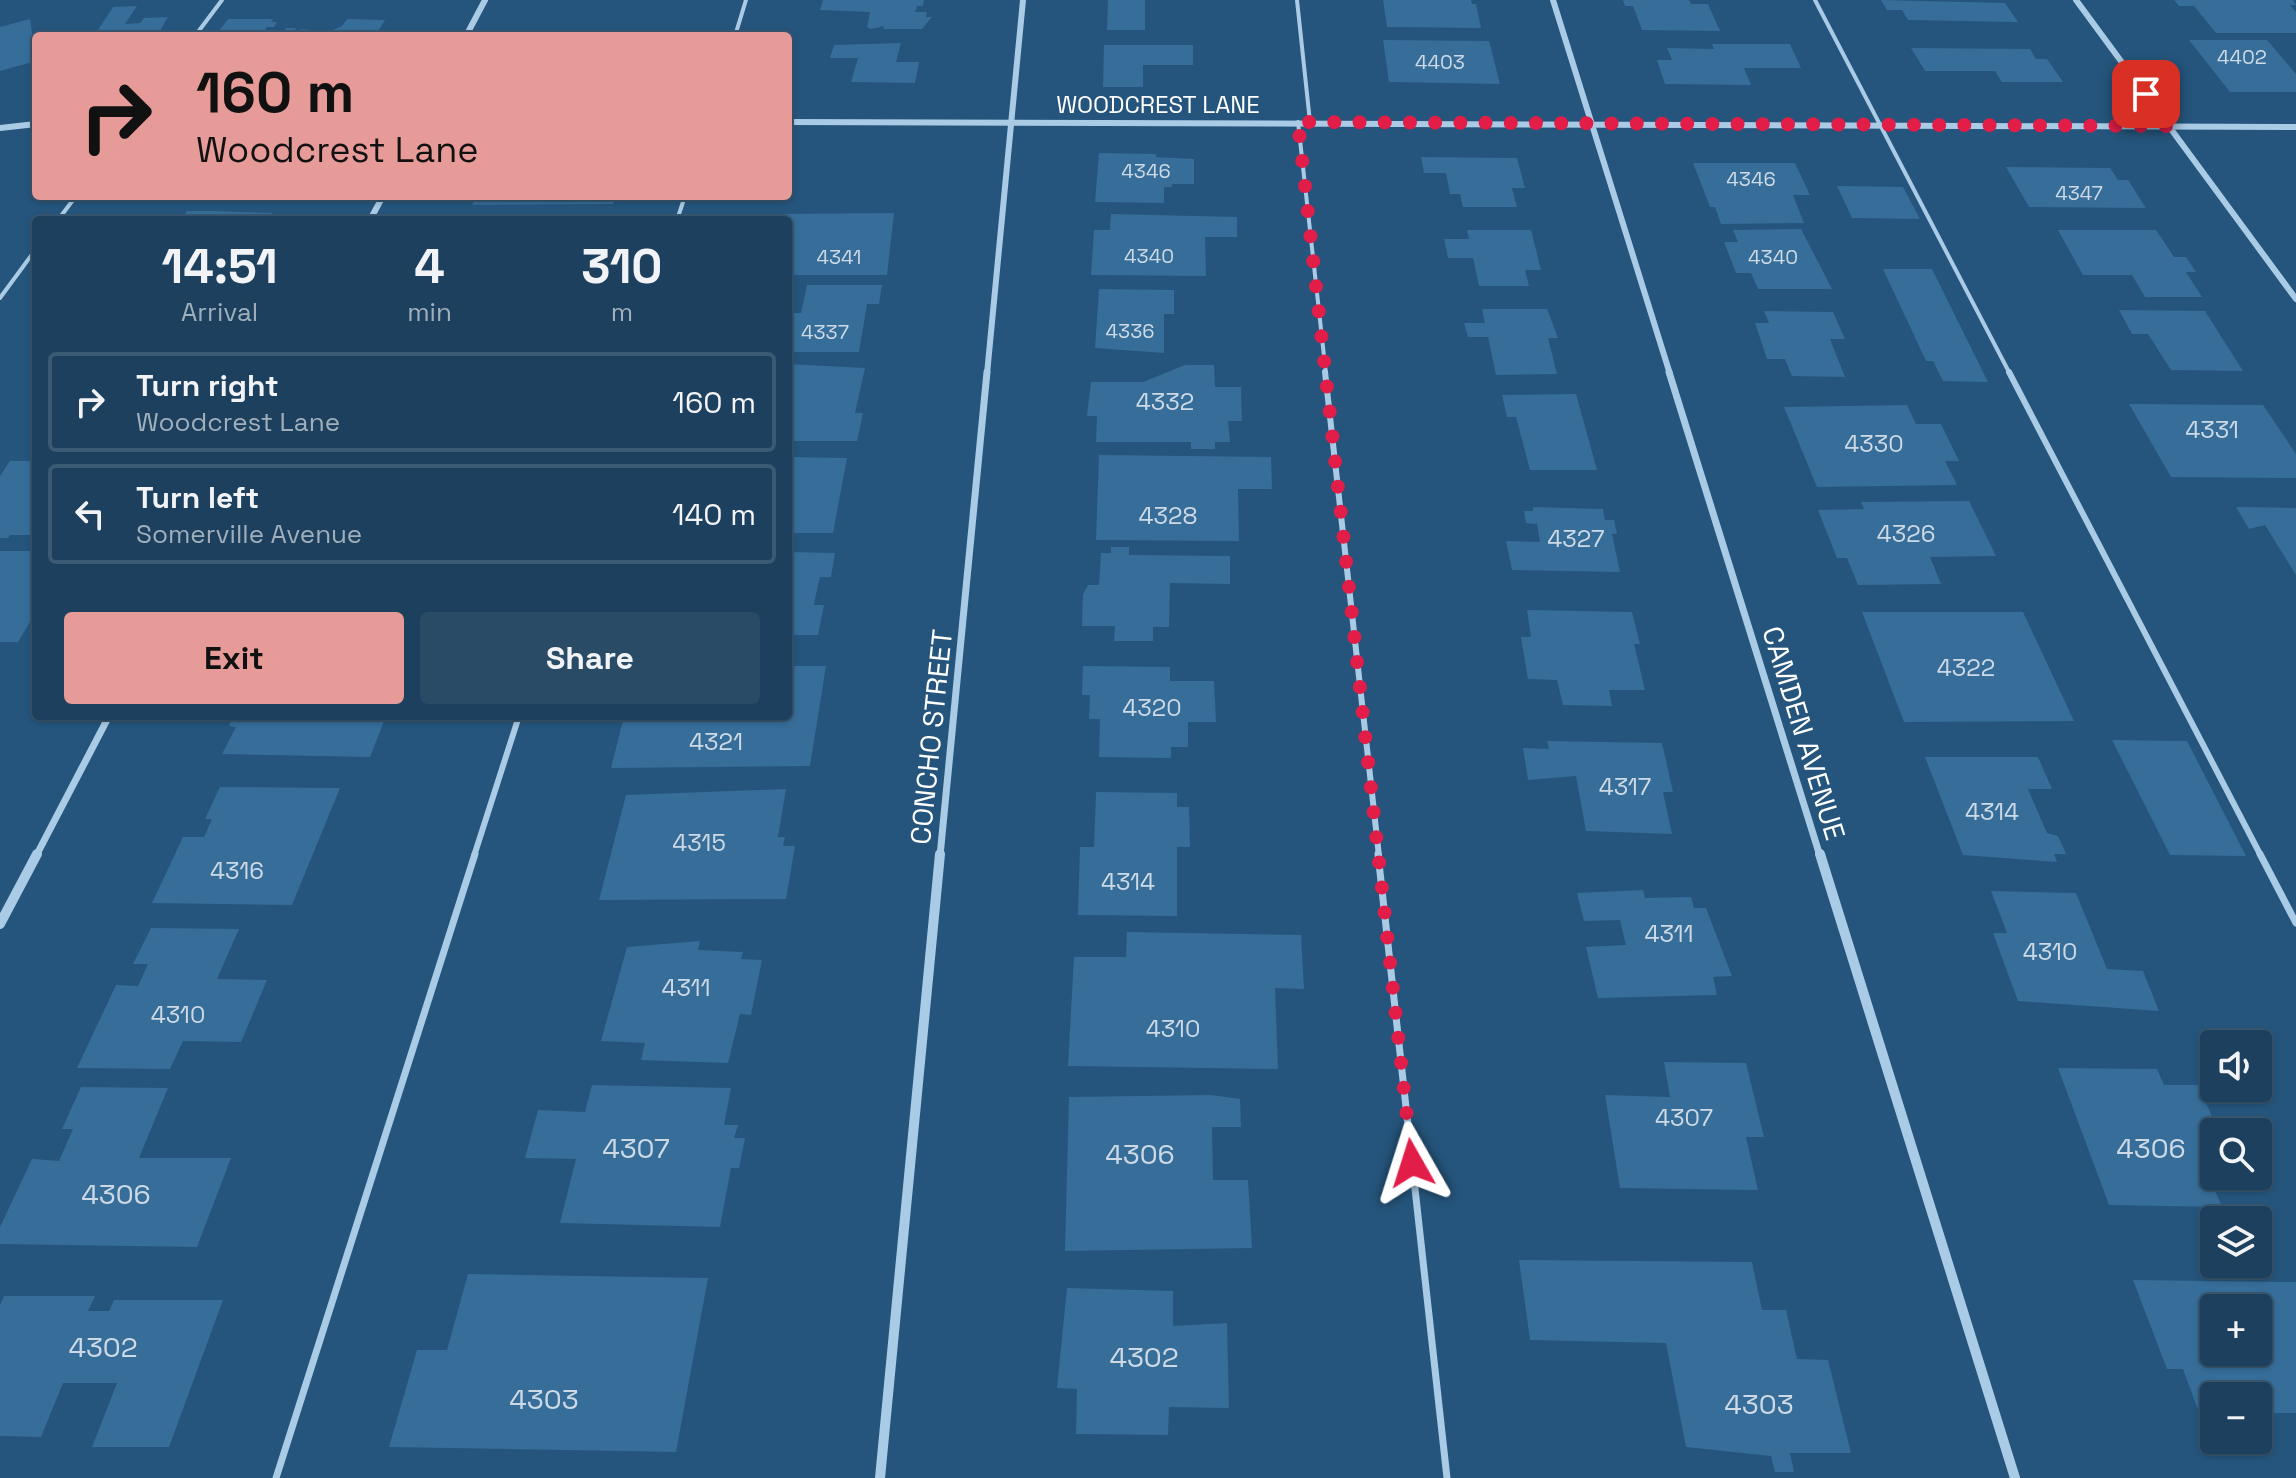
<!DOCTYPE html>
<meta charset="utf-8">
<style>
body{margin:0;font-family:"Space Grotesk",sans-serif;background:#294b66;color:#f1f3f6;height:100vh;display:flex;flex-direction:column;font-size:30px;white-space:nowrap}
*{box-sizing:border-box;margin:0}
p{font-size:26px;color:#a0afbc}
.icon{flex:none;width:44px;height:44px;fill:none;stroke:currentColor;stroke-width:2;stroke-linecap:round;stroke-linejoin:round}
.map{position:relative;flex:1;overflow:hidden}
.panel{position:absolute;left:32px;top:216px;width:760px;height:504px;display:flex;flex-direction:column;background:#1c405d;border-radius:8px;box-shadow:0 2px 6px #0004,0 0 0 2px #3a5972}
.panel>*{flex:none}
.banner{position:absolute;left:32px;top:32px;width:760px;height:168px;border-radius:8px;box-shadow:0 2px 6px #0004,0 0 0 2px #3a5972;background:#e69b98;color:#111;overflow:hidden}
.tools{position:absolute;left:2200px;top:1030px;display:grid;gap:16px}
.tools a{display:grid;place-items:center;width:72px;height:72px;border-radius:8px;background:#1c405d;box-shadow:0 2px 6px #0004,0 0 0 2px #3a5972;font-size:40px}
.pin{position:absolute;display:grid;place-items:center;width:68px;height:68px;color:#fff;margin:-34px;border-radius:16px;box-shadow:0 4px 12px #0006}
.me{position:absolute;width:88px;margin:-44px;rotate:354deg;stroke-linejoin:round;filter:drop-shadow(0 0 6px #0008)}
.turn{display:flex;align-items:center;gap:28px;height:168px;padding:0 32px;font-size:36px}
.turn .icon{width:104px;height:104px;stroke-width:2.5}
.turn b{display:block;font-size:56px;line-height:68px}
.eta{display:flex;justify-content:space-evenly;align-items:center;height:136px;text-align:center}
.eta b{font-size:48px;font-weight:600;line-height:56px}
.action{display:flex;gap:16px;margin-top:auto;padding:16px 32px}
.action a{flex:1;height:92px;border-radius:8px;background:#e69b98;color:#111;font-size:32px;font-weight:600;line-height:92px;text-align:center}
.action a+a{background:#294b66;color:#f1f3f6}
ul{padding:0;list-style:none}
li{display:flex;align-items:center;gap:24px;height:100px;margin:0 16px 12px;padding:0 16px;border:4px solid #3a5972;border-radius:8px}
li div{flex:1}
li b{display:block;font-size:30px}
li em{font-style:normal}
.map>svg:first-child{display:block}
</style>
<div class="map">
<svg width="2296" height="1478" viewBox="0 0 2296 1478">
<rect width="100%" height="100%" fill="#25557c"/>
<path fill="#366d99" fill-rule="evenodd" d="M823,0H924L923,6H917L915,12H927L926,17H932L922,29H883L884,26L871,29L867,27L870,12L820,10Z
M1108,0H1145V30H1107Z
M1383,0H1471L1472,4H1476L1481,28L1387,27Z
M1623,0H1689L1691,4H1708L1720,31L1642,30L1633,6H1625Z
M1881,0L2005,3L2018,22L1908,20L1902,10H1887Z
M2174,0H2293L2296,5H2290L2296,12V33H2216L2194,6H2179Z
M137,6L125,24L140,23L144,18L168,17L157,36H94L113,7Z
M30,19L36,61L0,71V27Z
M228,19H273L271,22H277L274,27H267L261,36H215Z
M347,19L385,20L375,36H268L271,32H284L286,28H296L294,32L301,29L328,32L342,26Z
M1383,40L1489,41L1500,84L1389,82Z
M2189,40H2267L2296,74V92H2230Z
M901,43L896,62H919L915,83L851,82L858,58H830L834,45Z
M1712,44H1790L1801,68H1744L1751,85L1665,84L1657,60H1672L1667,48L1714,49Z
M1104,45H1193V65H1143V87H1103Z
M1911,48L2030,49L2036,59H2047L2063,82H2002L1995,71H1925Z
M1099,153L1156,154V157L1194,159V184H1172V187H1164V203L1095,202Z
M1421,157L1517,158L1525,188H1512L1517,207H1463L1460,194H1450L1446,173H1424Z
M1693,163H1795L1810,195H1793L1804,223L1721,224L1715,207H1710Z
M2006,167L2110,168L2118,180H2128L2146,208L2029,207Z
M1837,186L1903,187L1920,219L1852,218Z
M222,196H282L278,201H219Z
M477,196H616L613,204L472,205Z
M187,211H212L272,213L267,220H181Z
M894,213L887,275H788V220H771L772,214Z
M1111,214L1237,217V237H1205L1206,276L1091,275L1094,230H1110Z
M468,216L576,217L575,220H466Z
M1801,229L1832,289H1758L1751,273H1736L1724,242H1738L1733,230Z
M1467,230H1531L1541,270H1525L1529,286H1479L1473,258H1448L1444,239H1469Z
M2058,230H2156L2174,257H2186L2196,272H2186L2202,297H2145L2132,275H2083Z
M1883,269H1932L1988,382L1943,381L1933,361H1926Z
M807,285H882L879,304H867L859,352H788V313H801Z
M1099,289L1174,290V314H1164V353L1095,348Z
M1482,309H1547L1558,338H1548L1557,374L1496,375L1488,337H1468L1464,323H1485Z
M2119,310L2205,311L2243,371L2171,370L2148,334H2132Z
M1764,311L1833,312L1845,339H1830L1845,377L1792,376L1785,359H1767L1755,323H1769Z
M788,364L865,368L855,413H863L857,441H788Z
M1185,365H1214L1215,387H1241L1242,421H1228L1230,442H1215V449H1191V442H1096L1097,416H1087L1091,382H1143Z
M1576,394L1597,470H1530L1516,417H1507L1502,395Z
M2129,404L2263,405L2296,454V478L2171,477Z
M1907,405L1916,424H1941L1959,461H1945L1957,485L1817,487L1784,407Z
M1099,455L1271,457L1272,489H1238L1239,541L1096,540Z
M788,457L847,458L833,533H788Z
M10,461H36V535H10L8,538H0V476Z
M1969,501L1996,556L1930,557L1941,584L1858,585L1847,558H1837L1818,510L1864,509L1861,502Z
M1533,507L1603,509L1605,520H1614L1617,534H1612L1620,572L1512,570L1506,541L1540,542L1537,524L1526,523L1524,511H1533Z
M2236,507L2296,508V575L2265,525L2249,529Z
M1111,547H1129V555L1230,556V584L1170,583L1169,627H1153V641H1114L1115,626H1082L1083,594L1088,585H1099L1101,553H1111Z
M0,551H36V612L18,642H0Z
M788,552L835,553L831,577H820L815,599L814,605H824L818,635H788Z
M1527,610L1632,612L1640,644H1634L1645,690H1609L1612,706L1563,705L1557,680L1528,679L1521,637H1531Z
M1862,612H2023L2074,721L1904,722Z
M788,666H826L810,766L611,768L624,716H788Z
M1083,666L1170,667V681H1214L1216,722H1188V747H1171V758L1099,757L1100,719H1089L1090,695H1082Z
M233,716H386L370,757L222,754L236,727L229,726Z
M2112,740L2187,741L2246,856L2170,855Z
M1547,741L1662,743L1673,792H1663L1672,834L1586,831L1576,776L1528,780L1523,748L1549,749Z
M1925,757H2038L2052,789H2028L2047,833L2058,836L2066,854H2054L2057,862L1963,855Z
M220,787L340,788L292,905L152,903L183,837H204L212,819H205Z
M786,789L778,837H785L783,846H795L786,899L599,900L626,795Z
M1096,792L1177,793V807H1189L1190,847H1177V916L1078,915L1080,847H1094Z
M1643,890L1645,898L1691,897L1694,908H1706L1732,976L1713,977L1717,995L1598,998L1586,947L1626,945L1620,920L1584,921L1577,893Z
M1991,891L2076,893L2107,969L2143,971L2159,1011L2018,1001L1993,933H2007Z
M151,928L239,929L217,979L267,980L241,1042L183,1041L170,1069L77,1068L116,985L138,986L148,964H133Z
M1127,932L1301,935L1304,989L1275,988L1278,1069L1068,1066L1074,957H1126Z
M700,941L698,950L743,952L741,959L762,960L751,1015L740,1014L728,1063L641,1060L645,1043L601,1041L627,947Z
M1664,1062L1746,1063L1764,1137H1746L1758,1190L1620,1188L1605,1095L1670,1097Z
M2058,1068L2157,1069L2164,1085H2198L2219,1132H2214V1164H2204L2222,1207L2109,1205Z
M592,1085L731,1088L724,1125H738L734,1138H745L739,1168H731L720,1227L560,1223L576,1159L525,1158L538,1110L585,1112Z
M81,1087L168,1088L139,1158H231L197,1247L0,1244V1227L32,1159L59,1161L73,1129H62Z
M1211,1095L1240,1099L1241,1127H1212L1213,1180H1248L1252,1248L1065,1251L1069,1097Z
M1519,1260L1752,1262L1762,1310H1786L1797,1359L1828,1360L1851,1453H1790L1794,1472H1775L1771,1456L1686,1447L1666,1343L1530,1340Z
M468,1274L708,1278L676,1452L389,1447L417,1350H447Z
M2133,1280L2296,1282V1413H2258V1396H2214V1413H2199L2183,1369H2167ZM2214,1308H2258V1352H2214Z
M1067,1288L1173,1291V1326L1227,1323L1229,1408L1169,1407L1168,1435L1076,1434L1077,1389L1057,1388Z
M4,1296H95L88,1311H109L114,1300H223L169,1447H92L117,1383H63L41,1437L0,1436V1305Z"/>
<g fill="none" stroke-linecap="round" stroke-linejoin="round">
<path stroke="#aacbe5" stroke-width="4" d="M1297,0L1310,122
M1815,0L2010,374
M195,36L222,0
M735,36L746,0
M1298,122L1326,374
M58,220L76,196
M677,220L685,196
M0,298L36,249"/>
<path stroke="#aacbe5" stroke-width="6" d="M1325,372L1379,856
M2009,372L2261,856
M474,856L519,716"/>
<path stroke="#aacbe5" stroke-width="7" d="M1378,854L1447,1478
M2260,854L2296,923
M276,1478L475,854"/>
<path stroke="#aacbe5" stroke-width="6" d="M1553,0L1670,374
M2076,0L2296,299
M466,36L485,0
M788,122L2296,127
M0,128L36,124
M370,220L383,196
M987,374L1023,0"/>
<path stroke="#aacbe5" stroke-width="7" d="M1669,372L1820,856
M36,856L109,716
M940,856L987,372"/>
<path stroke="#aacbe5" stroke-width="10" d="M1820,854L2015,1478
M0,924L37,854
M880,1478L940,854"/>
</g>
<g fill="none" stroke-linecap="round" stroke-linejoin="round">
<path stroke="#e11d48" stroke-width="14" stroke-dasharray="0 25.2" d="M1412,1163L1298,122L2170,126L2146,94"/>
</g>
<g text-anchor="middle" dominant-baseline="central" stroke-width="8" stroke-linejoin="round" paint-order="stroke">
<g font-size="20" fill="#cddae6">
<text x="2242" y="57">4402</text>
<text x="1440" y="62">4403</text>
<text x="1146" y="171">4346</text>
<text x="1751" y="179">4346</text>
<text x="2079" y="193">4347</text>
<text x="1149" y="256">4340</text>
<text x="839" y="257">4341</text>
<text x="1773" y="257">4340</text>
<text x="1130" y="331">4336</text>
<text x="825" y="332">4337</text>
</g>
<g font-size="24" fill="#fff" stroke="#25557c">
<text x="1158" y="104">WOODCREST LANE</text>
</g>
<g font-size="24" fill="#cddae6">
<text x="1165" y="401">4332</text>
<text x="2212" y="429">4331</text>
<text x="1874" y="443">4330</text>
<text x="1168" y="515">4328</text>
<text x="1906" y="533">4326</text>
<text x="1576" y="538">4327</text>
<text x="1966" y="667">4322</text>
<text x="1152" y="707">4320</text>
<text x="716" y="741">4321</text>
<text x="1625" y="786">4317</text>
<text x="1992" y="811">4314</text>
<text x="699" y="842">4315</text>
<text x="237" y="870">4316</text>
<text x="1128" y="881">4314</text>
<text x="1669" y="933">4311</text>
<text x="2050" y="951">4310</text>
<text x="686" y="987">4311</text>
<text x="178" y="1014">4310</text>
<text x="1173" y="1028">4310</text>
<text x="1684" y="1117">4307</text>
</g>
<g font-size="28" fill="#fff" stroke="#25557c">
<text transform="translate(1804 733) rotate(73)">CAMDEN AVENUE</text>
<text transform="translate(931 737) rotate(-84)">CONCHO STREET</text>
</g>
<g font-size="28" fill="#cddae6">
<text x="636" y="1148">4307</text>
<text x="2151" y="1148">4306</text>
<text x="1140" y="1154">4306</text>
<text x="116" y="1194">4306</text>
<text x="103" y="1347">4302</text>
<text x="1144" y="1357">4302</text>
<text x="544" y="1399">4303</text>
<text x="1759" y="1404">4303</text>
</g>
</g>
</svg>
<div class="tools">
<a><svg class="icon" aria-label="sound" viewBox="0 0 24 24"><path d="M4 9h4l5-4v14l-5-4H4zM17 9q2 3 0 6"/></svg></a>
<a><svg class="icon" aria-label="search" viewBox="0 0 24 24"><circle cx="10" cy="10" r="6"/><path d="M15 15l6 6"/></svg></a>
<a><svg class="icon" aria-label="layers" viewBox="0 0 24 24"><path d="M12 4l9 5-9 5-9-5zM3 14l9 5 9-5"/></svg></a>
<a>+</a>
<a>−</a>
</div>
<div class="pin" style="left:2146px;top:94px;background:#d93025"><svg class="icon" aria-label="arrive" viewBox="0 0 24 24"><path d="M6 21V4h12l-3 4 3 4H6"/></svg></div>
<svg class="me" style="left:1412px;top:1163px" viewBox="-20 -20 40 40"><path d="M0-17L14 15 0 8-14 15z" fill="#e11d48" stroke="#fff" stroke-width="4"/></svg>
<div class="banner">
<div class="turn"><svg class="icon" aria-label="right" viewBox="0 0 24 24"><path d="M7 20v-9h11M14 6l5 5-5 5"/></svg><div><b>160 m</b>Woodcrest Lane</div></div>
</div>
<section class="panel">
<div class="eta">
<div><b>14:51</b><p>Arrival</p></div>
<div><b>4</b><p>min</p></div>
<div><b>310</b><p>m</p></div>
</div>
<ul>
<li><svg class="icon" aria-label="right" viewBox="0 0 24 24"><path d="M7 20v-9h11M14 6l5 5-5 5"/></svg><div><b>Turn right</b><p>Woodcrest Lane</p></div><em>160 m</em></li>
<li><svg class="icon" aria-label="left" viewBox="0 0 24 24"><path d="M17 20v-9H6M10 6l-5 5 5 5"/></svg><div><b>Turn left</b><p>Somerville Avenue</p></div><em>140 m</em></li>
</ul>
<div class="action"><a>Exit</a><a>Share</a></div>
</section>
</div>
